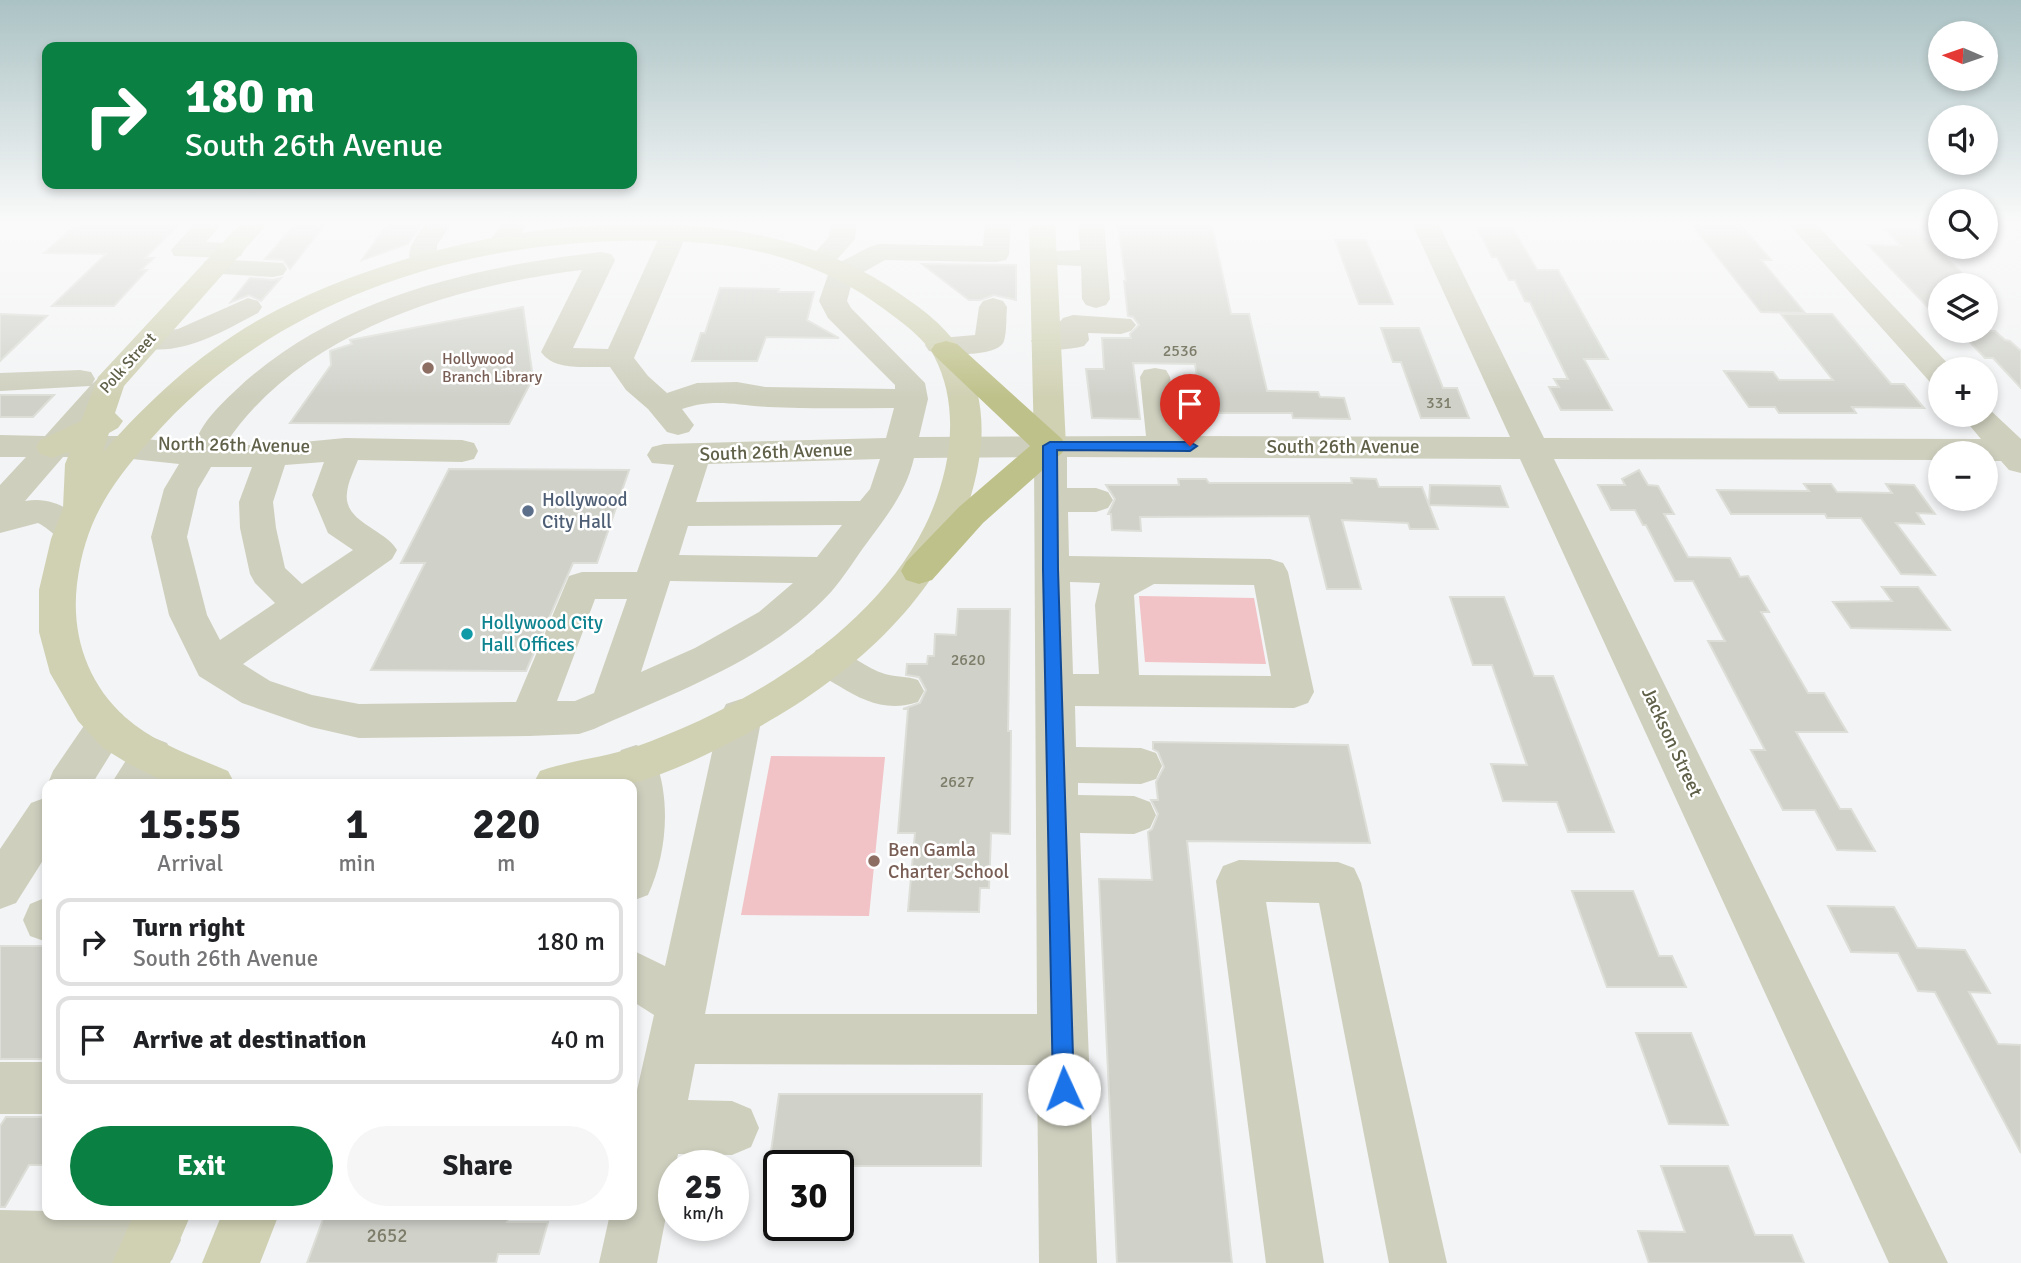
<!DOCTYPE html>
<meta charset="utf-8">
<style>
body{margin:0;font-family:Signika,sans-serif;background:#f6f6f6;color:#202124;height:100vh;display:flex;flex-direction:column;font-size:26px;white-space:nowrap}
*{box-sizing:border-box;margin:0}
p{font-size:23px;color:#757577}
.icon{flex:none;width:38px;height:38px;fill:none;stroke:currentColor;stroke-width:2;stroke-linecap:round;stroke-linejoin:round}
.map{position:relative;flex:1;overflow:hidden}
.panel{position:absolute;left:42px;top:779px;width:595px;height:441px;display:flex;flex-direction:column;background:#fff;border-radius:14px;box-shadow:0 4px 10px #0003}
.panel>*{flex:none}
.top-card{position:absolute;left:42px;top:42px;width:595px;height:147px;border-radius:14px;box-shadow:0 4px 10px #0003;background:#0b8043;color:#fff;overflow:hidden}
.needle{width:46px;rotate:272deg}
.tools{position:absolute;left:1928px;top:21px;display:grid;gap:14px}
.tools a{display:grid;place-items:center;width:70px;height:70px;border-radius:50%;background:#fff;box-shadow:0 4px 10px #0003;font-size:35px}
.speed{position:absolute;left:658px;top:1150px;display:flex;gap:14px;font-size:35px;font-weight:700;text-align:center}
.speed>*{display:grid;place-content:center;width:91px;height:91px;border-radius:50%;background:#fff;box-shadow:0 4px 10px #0003;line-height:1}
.speed small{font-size:18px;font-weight:400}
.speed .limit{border:4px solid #111;border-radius:10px;background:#fff;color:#111}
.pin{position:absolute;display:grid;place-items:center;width:60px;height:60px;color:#fff;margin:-72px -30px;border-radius:50% 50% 50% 0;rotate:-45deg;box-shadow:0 0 7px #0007}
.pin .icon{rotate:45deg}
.me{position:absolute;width:77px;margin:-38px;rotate:358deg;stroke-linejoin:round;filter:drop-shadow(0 0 5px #0008)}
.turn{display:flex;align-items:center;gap:24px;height:147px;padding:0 28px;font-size:32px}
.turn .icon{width:91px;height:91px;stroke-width:2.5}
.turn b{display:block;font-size:49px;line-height:60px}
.eta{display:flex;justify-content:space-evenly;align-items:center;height:119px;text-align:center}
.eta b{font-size:42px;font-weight:800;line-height:49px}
.button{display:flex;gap:14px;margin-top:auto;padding:14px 28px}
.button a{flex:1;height:80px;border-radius:42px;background:#0b8043;color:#fff;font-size:28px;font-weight:800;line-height:80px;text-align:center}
.button a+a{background:#f6f6f6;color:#202124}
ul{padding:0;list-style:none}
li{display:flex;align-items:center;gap:21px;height:88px;margin:0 14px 10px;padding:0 14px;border:4px solid #e0e0e0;border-radius:14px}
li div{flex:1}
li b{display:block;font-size:26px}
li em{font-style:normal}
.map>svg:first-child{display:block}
</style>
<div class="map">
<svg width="2021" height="1263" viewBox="0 0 2021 1263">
<rect width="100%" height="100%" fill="#f3f4f5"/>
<path fill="#f1c2c6" d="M1139,596L1254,598L1266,664L1145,662Z
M771,756L885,757L869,916L741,915Z"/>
<path fill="#d0d2ca" stroke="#dcded7" stroke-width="2" d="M80,221H183L145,258H154L141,270H147L114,306H52L106,254L44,253Z
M297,221H328L290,269L283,260L265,259Z
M389,221H424L408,244L362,260Z
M1117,221H1211L1231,314H1249L1267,391L1318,392L1320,397L1344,398L1350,419L1293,418L1292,413H1203L1195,364L1133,363L1140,419L1092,418L1086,369H1104L1102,338H1131L1130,334L1139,325L1133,317L1128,316L1124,281H1126Z
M1689,221H1738L1771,260H1761L1805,313L1761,312Z
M1477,228H1513L1537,270H1558L1608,359H1584L1612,410H1561L1549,387H1559L1554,379H1568L1530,302L1525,301L1515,280H1509L1497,257H1492Z
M1885,229H1917L1974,285H1941V321L1868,245L1901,246Z
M1335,240H1366L1393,304H1359Z
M922,264L1016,265V300L994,295L980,300H969Z
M250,278L273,280L281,278L261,301L249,295L231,302Z
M720,288L779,289L778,292H814L807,320L839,338L766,337L757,361H692L701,333H705Z
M523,307L533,378L509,424L290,423L331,365L330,351L352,344L350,340Z
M0,314L47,316L0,361Z
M1781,314H1832L1891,384H1904L1924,408L1852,407L1856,413H1779L1775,407H1749L1724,371L1773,372L1779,380H1833Z
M1381,328H1419L1443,388H1457L1469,418H1421L1401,362H1393Z
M1959,331H1995L2005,340L2010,341L2021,351V388L1993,358H1985Z
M0,395H54L33,417H0Z
M449,469L629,470L597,563H573L526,671L371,670L425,563H401Z
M1639,470L1648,485L1658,486L1674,514H1664L1688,557L1730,558L1740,577L1748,576L1769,612H1761L1808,693H1824L1847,732H1796L1840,809H1851L1875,851L1837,850L1815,810H1783L1751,750H1765L1708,641H1725L1693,581H1675L1646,525H1643L1635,510H1611L1598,485H1625L1622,479Z
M1351,478L1376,479L1379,487H1422L1438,529H1410L1408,523L1342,520L1361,589H1327L1309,516L1140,517L1141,531L1112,530L1111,514H1108L1115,499L1106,485H1179L1178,479H1206L1209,483H1352Z
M1804,484H1831L1837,492L1892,493L1886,484L1914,485L1935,514L1917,513L1924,524L1896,523L1935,575L1901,574L1861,518H1827L1825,514H1731L1717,490L1809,491Z
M1430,485L1500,486L1508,507L1429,505Z
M1882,587H1918L1950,630L1851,628L1833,602L1892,601Z
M1450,597H1504L1534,676H1553L1614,832H1568L1557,802L1503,801L1491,764L1527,765L1492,665H1473Z
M958,609H1010L1008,731H1011L1010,834L991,833L989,888H980L979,912L908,911L915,833H898L908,709H903L920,703L926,690L919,677L906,675L907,664H927L928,656H934L935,634L956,635Z
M1153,742L1348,745L1370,843L1187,841L1232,1263H1117L1099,879L1152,880L1148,832L1152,829L1158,814L1151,800H1158L1156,782L1164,767L1158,752L1153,749Z
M1572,891H1633L1659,956H1672L1686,987H1607Z
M1828,906L1894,907L1917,948L1965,950L1990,993L1969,992L1998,1044L2021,1045V1153L1935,992L1918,991L1898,953L1851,952Z
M0,946H47V1059H0Z
M1636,1033H1691L1728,1125L1669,1124Z
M779,1094H982L981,1166H769Z
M6,1117H47V1165H29L5,1207H0V1126Z
M1661,1166H1728L1755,1235H1792L1804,1263H1649L1638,1231L1685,1232Z
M325,1214H509L507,1222H548L539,1254H498L496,1263H307Z"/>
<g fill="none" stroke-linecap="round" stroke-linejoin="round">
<path fill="#cfcfbe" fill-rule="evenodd" d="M197,221H224L206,242L241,244L244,250L241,256L231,258L174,256L171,250Z
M427,221H453L437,245V262L433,268L423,270L413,268C402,251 418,235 427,221Z
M504,221H530L510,249L501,251L492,249L488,243Z
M831,221H857L855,239L833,264C850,260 862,248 879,244L983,246L985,221H1011L1009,254L1006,260L996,262L885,260L853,278L847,301L851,308L925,383L928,399L919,437L1146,436L1140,377L1144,370L1155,368L1166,370L1170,377L1179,436L1510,437L1411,221H1437L1544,438L1981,439L1961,415H1986L1988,408L2021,439V473L2009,470L2001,461H1986V453H1941V460L1554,459L1948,1263H1889L1520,459L1067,457V488H1096L1108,492L1113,500L1108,508L1096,512H1068L1069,556L1270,559L1283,563L1288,572L1314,692L1308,703L1294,708L1075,706L1076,747L1141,748L1156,753L1162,766L1156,779L1141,784L1078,783V795L1134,796L1150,802L1156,815L1150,828L1134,834L1080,833L1097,1263H1039L1037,1065L695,1064L688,1100L732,1101L751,1109L759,1128L751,1147L732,1155L678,1154L657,1263H599L610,1214H632V1100L635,1099L654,1015L632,1001V950L665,966L720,716L726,704L741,699L756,704L762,716L705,1014H1037L1034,457L914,458C906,492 888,514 869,540C856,557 845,576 831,592C769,660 675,692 594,729L579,734L529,736L359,738L311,727L242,703L199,676L169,615L151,537L164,489L179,464L123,458L63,457L25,501C51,496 75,509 89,531L84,540C57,547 58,533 38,523L0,533V485L26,457H0V435L45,436L90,386L0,391V373L80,370L91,372L95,379L92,384C101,375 108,374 120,377L124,384L81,436H123L195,445C199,425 221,404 236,390C333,298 473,267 601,252L611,254L615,260L573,348L608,349L661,233L665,227L674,225L683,227L687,233L634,358L648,376L667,393L697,383L737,382L765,387L895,389V385L828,318L819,301L831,266L822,268L812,266L808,260L829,237ZM582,270L541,352C555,372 588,366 610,367L626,390L648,409L667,432L678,435L689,432L694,425L682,409C714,398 735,405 768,407C810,409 852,408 894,408L886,438L664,444L652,447L647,455L652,463L674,465L637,572H582L569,576L516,702L359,704L312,695L270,681L243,664L392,559L397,550C385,529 343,522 347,493C348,482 354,470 358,460L462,462L474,459L478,451L474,443L462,440L345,438L272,445H225C298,332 456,285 582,270ZM880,459L870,489L860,501L696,502L708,464ZM324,462L312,495L328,533L353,550L302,584L285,568L276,528L273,502L285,465ZM211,467H252L239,502L240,528L250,574L255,583L275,603L220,640L207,615L187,537L198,489ZM842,525L817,557L679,555L688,526ZM670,581L793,583L759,612L695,648L641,672ZM1070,582L1100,583L1095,605L1099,674H1073ZM1154,584L1254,585L1271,676L1139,675L1134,595ZM595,599H627L594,693L575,701H557Z
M1078,221H1104L1110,299L1106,305L1096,308L1086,305L1082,299L1081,266L1034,264L1030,258L1034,252L1080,250Z
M1786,221H1813L1952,368L1941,369V384L1930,382Z
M215,259L283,263L287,269L283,275L273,277L205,273L201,267L205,261Z
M248,298L258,301L262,307L258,313C222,332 179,358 138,347L133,341L138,335L178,329Z
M993,298L1003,301L1007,307C1006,317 1007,331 1004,341C998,358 944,355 929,351L925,345L929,339L975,335L979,307L983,301Z
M1073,315L1131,319L1136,325L1131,331L1121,334L1088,333L1089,340L1084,346C1069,350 1051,351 1036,347L1031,341L1036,335L1059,332L1058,324L1063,318Z
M830,646C850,652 866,669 885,674C896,677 907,676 918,680L924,691L918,702C888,712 865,702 839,686C827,679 817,674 810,661L816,650Z
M107,709L122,714L128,726L92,784L47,786L53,771L92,714Z
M152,737L167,743L173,755L156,784H111L137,743Z
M636,745L651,750C672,793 668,852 648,895L632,901V784H617L615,763L621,750Z
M47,797V854L16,903L0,909V849L31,803Z
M1239,860L1338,862L1354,868L1361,883L1447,1263H1389L1319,903L1266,902L1324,1263H1266L1216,881L1223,866Z
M47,897V942L30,936L23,920L30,904Z
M0,1062H47V1114H0Z
M0,1210L47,1211V1214H159L172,1220L181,1240L172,1260L165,1263H0Z"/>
<path fill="#d0d1b3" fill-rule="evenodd" d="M243,221H270L124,386L115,413L123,421L118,428L109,433L103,452C155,394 207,346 277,310C447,223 732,177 897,292C921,308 949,328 963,355C981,387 985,425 979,460C958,594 841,687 727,744C698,759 666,774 634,783C609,789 561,784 533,784L540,771C571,760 603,758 635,747C743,709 872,633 925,526C950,475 962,409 934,356C925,340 907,326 892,315C808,249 720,238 615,241C444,246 265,307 151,439C110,485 85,521 77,584C71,634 87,683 125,717C154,743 193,756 228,771L235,784H169L129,764L103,748L78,721L50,673L39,632V590L51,539L63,508L65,464L70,452L52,458L40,454L36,447L40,440L81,421L98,377Z
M1029,221H1055L1066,446L1062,453L1050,457L1038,453L1034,446Z
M134,1214H191L170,1263H112Z
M222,1214H279L260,1263H202Z"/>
<path fill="#bfc18a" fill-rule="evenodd" d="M946,341L957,344L1062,439L1066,446L1062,453L983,523L932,580L919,584L906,580L901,571L906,562L959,507L1030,446L935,356L931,350L935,344Z"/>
</g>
<linearGradient id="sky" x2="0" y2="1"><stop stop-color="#abc2c4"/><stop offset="0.56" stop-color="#fafafa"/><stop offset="1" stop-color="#fafafa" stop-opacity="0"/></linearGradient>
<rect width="2021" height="398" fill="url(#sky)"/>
<path fill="#1a73e8" stroke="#114b97" stroke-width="2" d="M1050,442H1190L1197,446L1190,451L1057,450L1058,569L1074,1089L1071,1097L1064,1100L1056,1097L1053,1089L1043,569V446Z"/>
<g fill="#8d6e63" stroke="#fff" stroke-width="2.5">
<circle cx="428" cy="368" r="7"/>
<circle cx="874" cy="861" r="7"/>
</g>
<circle fill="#5c6f8a" stroke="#fff" stroke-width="2.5" cx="528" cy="511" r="7"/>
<circle fill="#0f9aa8" stroke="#fff" stroke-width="2.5" cx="467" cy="634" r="7"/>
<g text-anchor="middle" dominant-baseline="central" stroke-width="5" stroke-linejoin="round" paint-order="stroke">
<g font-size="16" fill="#7d7d6a">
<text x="1180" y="351">2536</text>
<text x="1439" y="403">331</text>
<text x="968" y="660">2620</text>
<text x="957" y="782">2627</text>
</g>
<g font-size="16" fill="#785e54" stroke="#fff" text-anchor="start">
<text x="442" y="359">Hollywood<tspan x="442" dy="18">Branch Library</tspan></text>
</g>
<g font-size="16" fill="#61614a" stroke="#fff">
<text transform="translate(128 363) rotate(-48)">Polk Street</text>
</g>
<g font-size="19" fill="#61614a" stroke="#fff">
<text transform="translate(234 445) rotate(1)">North 26th Avenue</text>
<text x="1343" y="447">South 26th Avenue</text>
<text transform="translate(776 452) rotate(-2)">South 26th Avenue</text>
<text transform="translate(1672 742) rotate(65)">Jackson Street</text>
</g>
<g font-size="19" fill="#4e5e75" stroke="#fff" text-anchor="start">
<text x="542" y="500">Hollywood<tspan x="542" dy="22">City Hall</tspan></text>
</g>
<g font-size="19" fill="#0d838f" stroke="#fff" text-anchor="start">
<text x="481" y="623">Hollywood City<tspan x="481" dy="22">Hall Offices</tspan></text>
</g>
<g font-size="19" fill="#785e54" stroke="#fff" text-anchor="start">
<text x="888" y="850">Ben Gamla<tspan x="888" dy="22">Charter School</tspan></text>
</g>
<g font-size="19" fill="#7d7d6a">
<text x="387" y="1236">2652</text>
</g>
</g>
</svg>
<div class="tools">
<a><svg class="needle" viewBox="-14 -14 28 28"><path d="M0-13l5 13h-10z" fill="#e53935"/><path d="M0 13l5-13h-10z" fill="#757577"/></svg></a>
<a><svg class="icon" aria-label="sound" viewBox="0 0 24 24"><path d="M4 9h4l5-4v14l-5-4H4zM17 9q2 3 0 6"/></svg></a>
<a><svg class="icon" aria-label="search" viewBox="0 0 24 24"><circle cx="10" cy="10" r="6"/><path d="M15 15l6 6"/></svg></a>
<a><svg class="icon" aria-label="layers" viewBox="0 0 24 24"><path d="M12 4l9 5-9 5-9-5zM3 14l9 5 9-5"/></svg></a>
<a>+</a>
<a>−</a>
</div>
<div class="speed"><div>25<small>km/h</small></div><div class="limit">30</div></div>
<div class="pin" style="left:1190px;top:446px;background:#d93025"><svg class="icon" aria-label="arrive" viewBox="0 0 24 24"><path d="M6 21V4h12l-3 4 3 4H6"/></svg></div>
<svg class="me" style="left:1064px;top:1089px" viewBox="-20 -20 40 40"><circle r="19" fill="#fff"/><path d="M0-13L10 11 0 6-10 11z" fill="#1a73e8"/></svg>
<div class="top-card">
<div class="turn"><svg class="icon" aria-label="right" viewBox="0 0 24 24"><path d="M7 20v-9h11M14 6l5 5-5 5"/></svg><div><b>180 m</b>South 26th Avenue</div></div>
</div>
<section class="panel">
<div class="eta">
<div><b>15:55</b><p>Arrival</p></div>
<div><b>1</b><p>min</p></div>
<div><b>220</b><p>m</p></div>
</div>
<ul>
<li><svg class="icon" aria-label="right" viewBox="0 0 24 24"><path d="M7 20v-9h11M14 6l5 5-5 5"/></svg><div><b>Turn right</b><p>South 26th Avenue</p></div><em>180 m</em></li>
<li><svg class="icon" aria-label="arrive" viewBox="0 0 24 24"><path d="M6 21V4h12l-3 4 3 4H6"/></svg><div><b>Arrive at destination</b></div><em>40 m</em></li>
</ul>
<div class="button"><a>Exit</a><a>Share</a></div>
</section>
</div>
